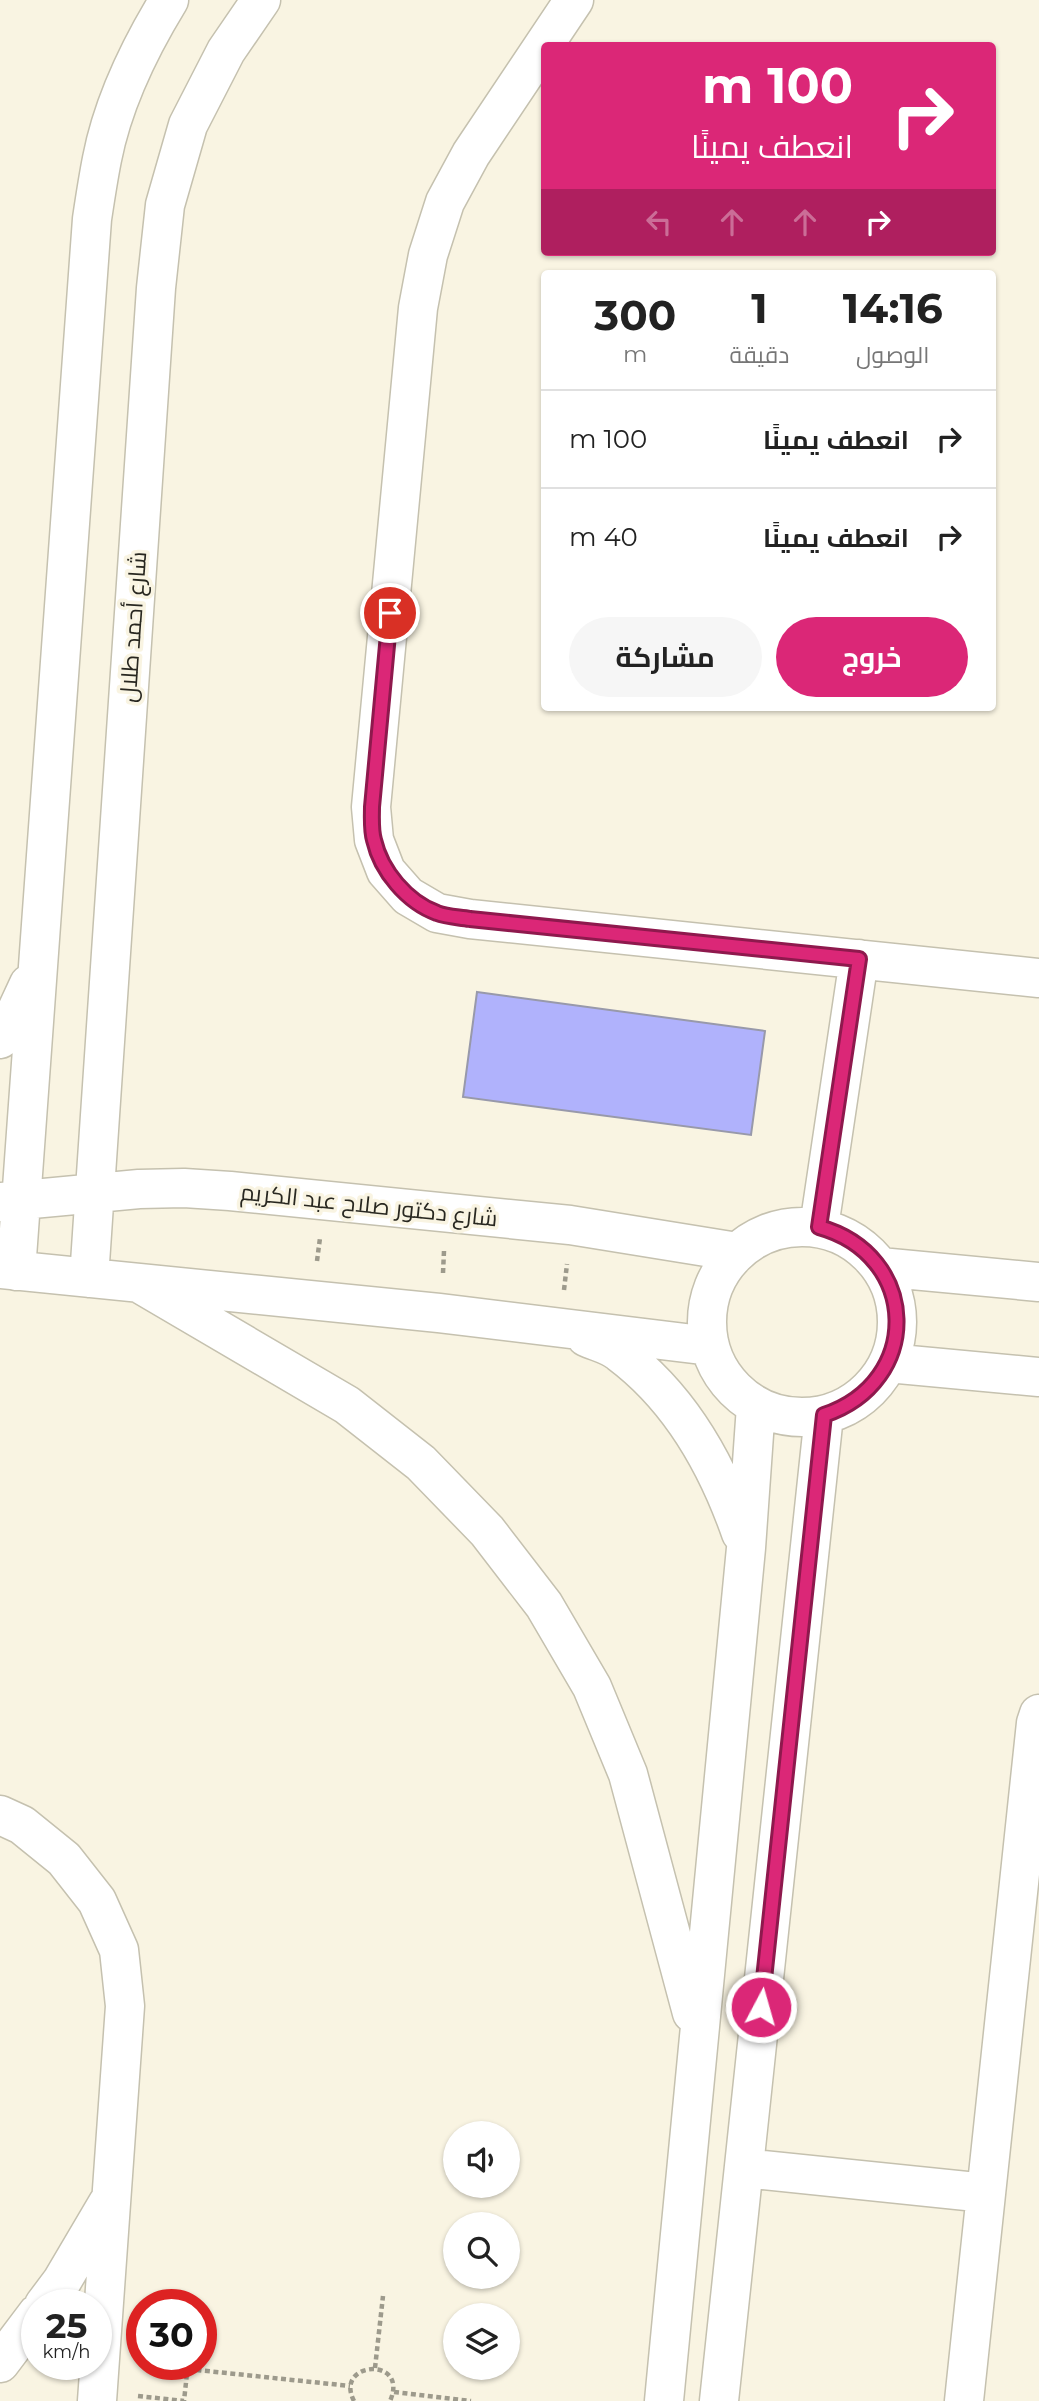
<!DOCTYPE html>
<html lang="ar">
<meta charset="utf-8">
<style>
body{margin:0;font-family:Montserrat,Cairo,sans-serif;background:#f6f6f6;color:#222;direction:rtl;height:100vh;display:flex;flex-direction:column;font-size:26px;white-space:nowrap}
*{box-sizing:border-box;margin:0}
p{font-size:23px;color:#767676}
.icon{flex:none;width:38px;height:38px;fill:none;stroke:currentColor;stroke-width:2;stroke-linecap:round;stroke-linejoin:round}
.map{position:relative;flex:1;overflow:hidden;direction:ltr}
.side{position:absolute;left:541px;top:270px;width:455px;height:441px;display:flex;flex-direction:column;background:#fff;border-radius:7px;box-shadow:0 2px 5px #0004;direction:rtl}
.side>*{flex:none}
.top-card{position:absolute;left:541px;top:42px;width:455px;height:214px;border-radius:7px;box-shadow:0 2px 5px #0004;direction:rtl;background:#db2777;color:#fff;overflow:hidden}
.buttons{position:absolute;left:443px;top:2121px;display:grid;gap:14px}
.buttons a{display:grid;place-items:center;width:77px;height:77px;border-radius:50%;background:#fff;box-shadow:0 2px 5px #0004;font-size:35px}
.speed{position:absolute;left:21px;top:2289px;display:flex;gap:14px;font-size:35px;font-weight:700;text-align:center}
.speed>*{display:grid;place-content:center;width:91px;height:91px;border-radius:50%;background:#fff;box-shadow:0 2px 5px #0004;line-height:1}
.speed small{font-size:18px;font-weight:400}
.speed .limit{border:10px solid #d22;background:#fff;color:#111}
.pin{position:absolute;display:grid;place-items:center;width:60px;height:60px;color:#fff;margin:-30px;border:4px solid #fff;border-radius:50%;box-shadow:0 2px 7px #0007}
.me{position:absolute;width:77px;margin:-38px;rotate:6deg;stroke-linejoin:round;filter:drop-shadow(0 0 5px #0008)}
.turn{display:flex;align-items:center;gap:24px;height:147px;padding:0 28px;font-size:32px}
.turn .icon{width:91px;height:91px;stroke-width:2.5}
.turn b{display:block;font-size:49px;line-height:60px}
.lanes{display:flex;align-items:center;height:66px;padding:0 28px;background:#0003;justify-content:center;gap:35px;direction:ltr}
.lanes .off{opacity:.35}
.eta{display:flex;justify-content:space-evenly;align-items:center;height:119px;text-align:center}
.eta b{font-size:42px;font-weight:700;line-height:49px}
.action{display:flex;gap:14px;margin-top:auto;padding:14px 28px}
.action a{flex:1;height:80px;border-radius:42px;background:#db2777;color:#fff;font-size:28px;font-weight:700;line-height:80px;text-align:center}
.action a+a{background:#f6f6f6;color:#222}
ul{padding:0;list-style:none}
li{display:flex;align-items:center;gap:21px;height:98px;padding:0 28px;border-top:2px solid #e0e0e0}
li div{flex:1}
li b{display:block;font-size:26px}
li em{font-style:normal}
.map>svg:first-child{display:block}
</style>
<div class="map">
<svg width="1039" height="2401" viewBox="0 0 1039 2401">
<rect width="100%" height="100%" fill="#f9f4e2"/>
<path fill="#b0b2fc" stroke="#9899aa" stroke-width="2" d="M477,992L765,1031L751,1135L463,1097Z"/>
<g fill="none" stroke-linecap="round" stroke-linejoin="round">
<g stroke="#c5c1af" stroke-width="41">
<path id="street" d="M574,0L471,154L445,202L428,255L418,308L371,807L374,840L386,871L408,896L437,913L470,919L1039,978
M0,1039L9,1027L29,984
M0,1202L139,1189L184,1188L230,1191L570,1225L737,1252
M707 1322a95 95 0 1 1 190 0a95 95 0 1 1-190 0Z
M819,1227L859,959
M880,1267L1039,1282
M0,1269L439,1313L710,1346
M16,1271L92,219C95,199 98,179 102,159C113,102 139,49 169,0
M89,1278L156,288L165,205L188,125L226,51L261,0
M139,1283L347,1405L421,1463L487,1531L544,1605L592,1687L628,1774L692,2013
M586,1337C597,1342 611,1345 620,1353C680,1398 717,1464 741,1533
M888,1363L1039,1377
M0,1815L22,1825L64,1859L97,1901L119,1950L125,2006L97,2401
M744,2168L986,2193
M44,2305L62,2281L108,2203
M0,2363L37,2314
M664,2401L746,1548L756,1406
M719,2401L824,1415
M964,2401L1036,1723L1039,1714"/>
</g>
<path stroke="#9d9a8c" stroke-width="4.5" stroke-dasharray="5 3.5" stroke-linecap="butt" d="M317,1261L320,1238
M443,1273L444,1251
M564,1290L567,1264
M375,2368L383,2296
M188,2369L350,2386
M394,2392L471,2401
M138,2396L184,2401L188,2364
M354,2401C333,2361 410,2356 390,2401"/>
<use href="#street" stroke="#fff" stroke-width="38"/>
</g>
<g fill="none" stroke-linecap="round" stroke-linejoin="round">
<g stroke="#8e194d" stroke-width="18">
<path id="route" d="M390,613L372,807C372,817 371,830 374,840C381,871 407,902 437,913C447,917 459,917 470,919L859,959L819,1227C920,1255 923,1382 824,1415L761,2007"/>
</g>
<use href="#route" stroke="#db2777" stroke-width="12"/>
</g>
<g text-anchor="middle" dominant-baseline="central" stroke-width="7" stroke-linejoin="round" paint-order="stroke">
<g font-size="23" fill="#282720" stroke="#f9f4e2">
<text transform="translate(133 627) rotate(-86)">شارع أحمد طلال</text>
<text transform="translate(369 1205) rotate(6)">شارع دكتور صلاح عبد الكريم</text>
</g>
</g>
</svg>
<div class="buttons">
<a><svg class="icon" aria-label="sound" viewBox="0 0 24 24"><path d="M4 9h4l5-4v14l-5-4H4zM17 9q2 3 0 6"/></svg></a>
<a><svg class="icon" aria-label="search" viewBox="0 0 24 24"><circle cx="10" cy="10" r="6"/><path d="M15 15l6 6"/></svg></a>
<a><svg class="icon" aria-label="layers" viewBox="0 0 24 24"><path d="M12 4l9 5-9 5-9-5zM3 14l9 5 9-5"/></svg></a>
</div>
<div class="speed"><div>25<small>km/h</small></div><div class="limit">30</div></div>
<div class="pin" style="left:390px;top:613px;background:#d93025"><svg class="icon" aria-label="arrive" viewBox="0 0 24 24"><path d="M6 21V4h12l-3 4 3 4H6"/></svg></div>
<svg class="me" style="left:761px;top:2007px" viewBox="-20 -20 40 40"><circle r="17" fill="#db2777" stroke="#fff" stroke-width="3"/><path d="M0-11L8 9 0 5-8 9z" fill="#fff"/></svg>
<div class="top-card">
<div class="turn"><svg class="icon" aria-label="right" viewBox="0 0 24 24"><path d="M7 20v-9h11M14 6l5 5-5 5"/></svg><div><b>100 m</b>انعطف يمينًا</div></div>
<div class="lanes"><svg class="icon off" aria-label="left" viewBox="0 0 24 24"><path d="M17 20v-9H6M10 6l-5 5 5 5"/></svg><svg class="icon off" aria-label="ahead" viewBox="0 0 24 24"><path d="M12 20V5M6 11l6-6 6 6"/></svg><svg class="icon off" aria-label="ahead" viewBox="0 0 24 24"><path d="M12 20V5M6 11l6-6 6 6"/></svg><svg class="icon" aria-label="right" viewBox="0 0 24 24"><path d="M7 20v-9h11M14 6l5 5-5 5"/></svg></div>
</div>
<section class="side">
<div class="eta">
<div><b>14:16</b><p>الوصول</p></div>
<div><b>1</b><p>دقيقة</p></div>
<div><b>300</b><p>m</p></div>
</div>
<ul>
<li><svg class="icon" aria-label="right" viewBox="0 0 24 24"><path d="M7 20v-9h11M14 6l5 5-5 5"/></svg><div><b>انعطف يمينًا</b></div><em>100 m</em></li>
<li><svg class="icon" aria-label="right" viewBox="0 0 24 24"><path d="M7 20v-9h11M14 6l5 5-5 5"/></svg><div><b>انعطف يمينًا</b></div><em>40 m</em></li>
</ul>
<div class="action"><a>خروج</a><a>مشاركة</a></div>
</section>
</div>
